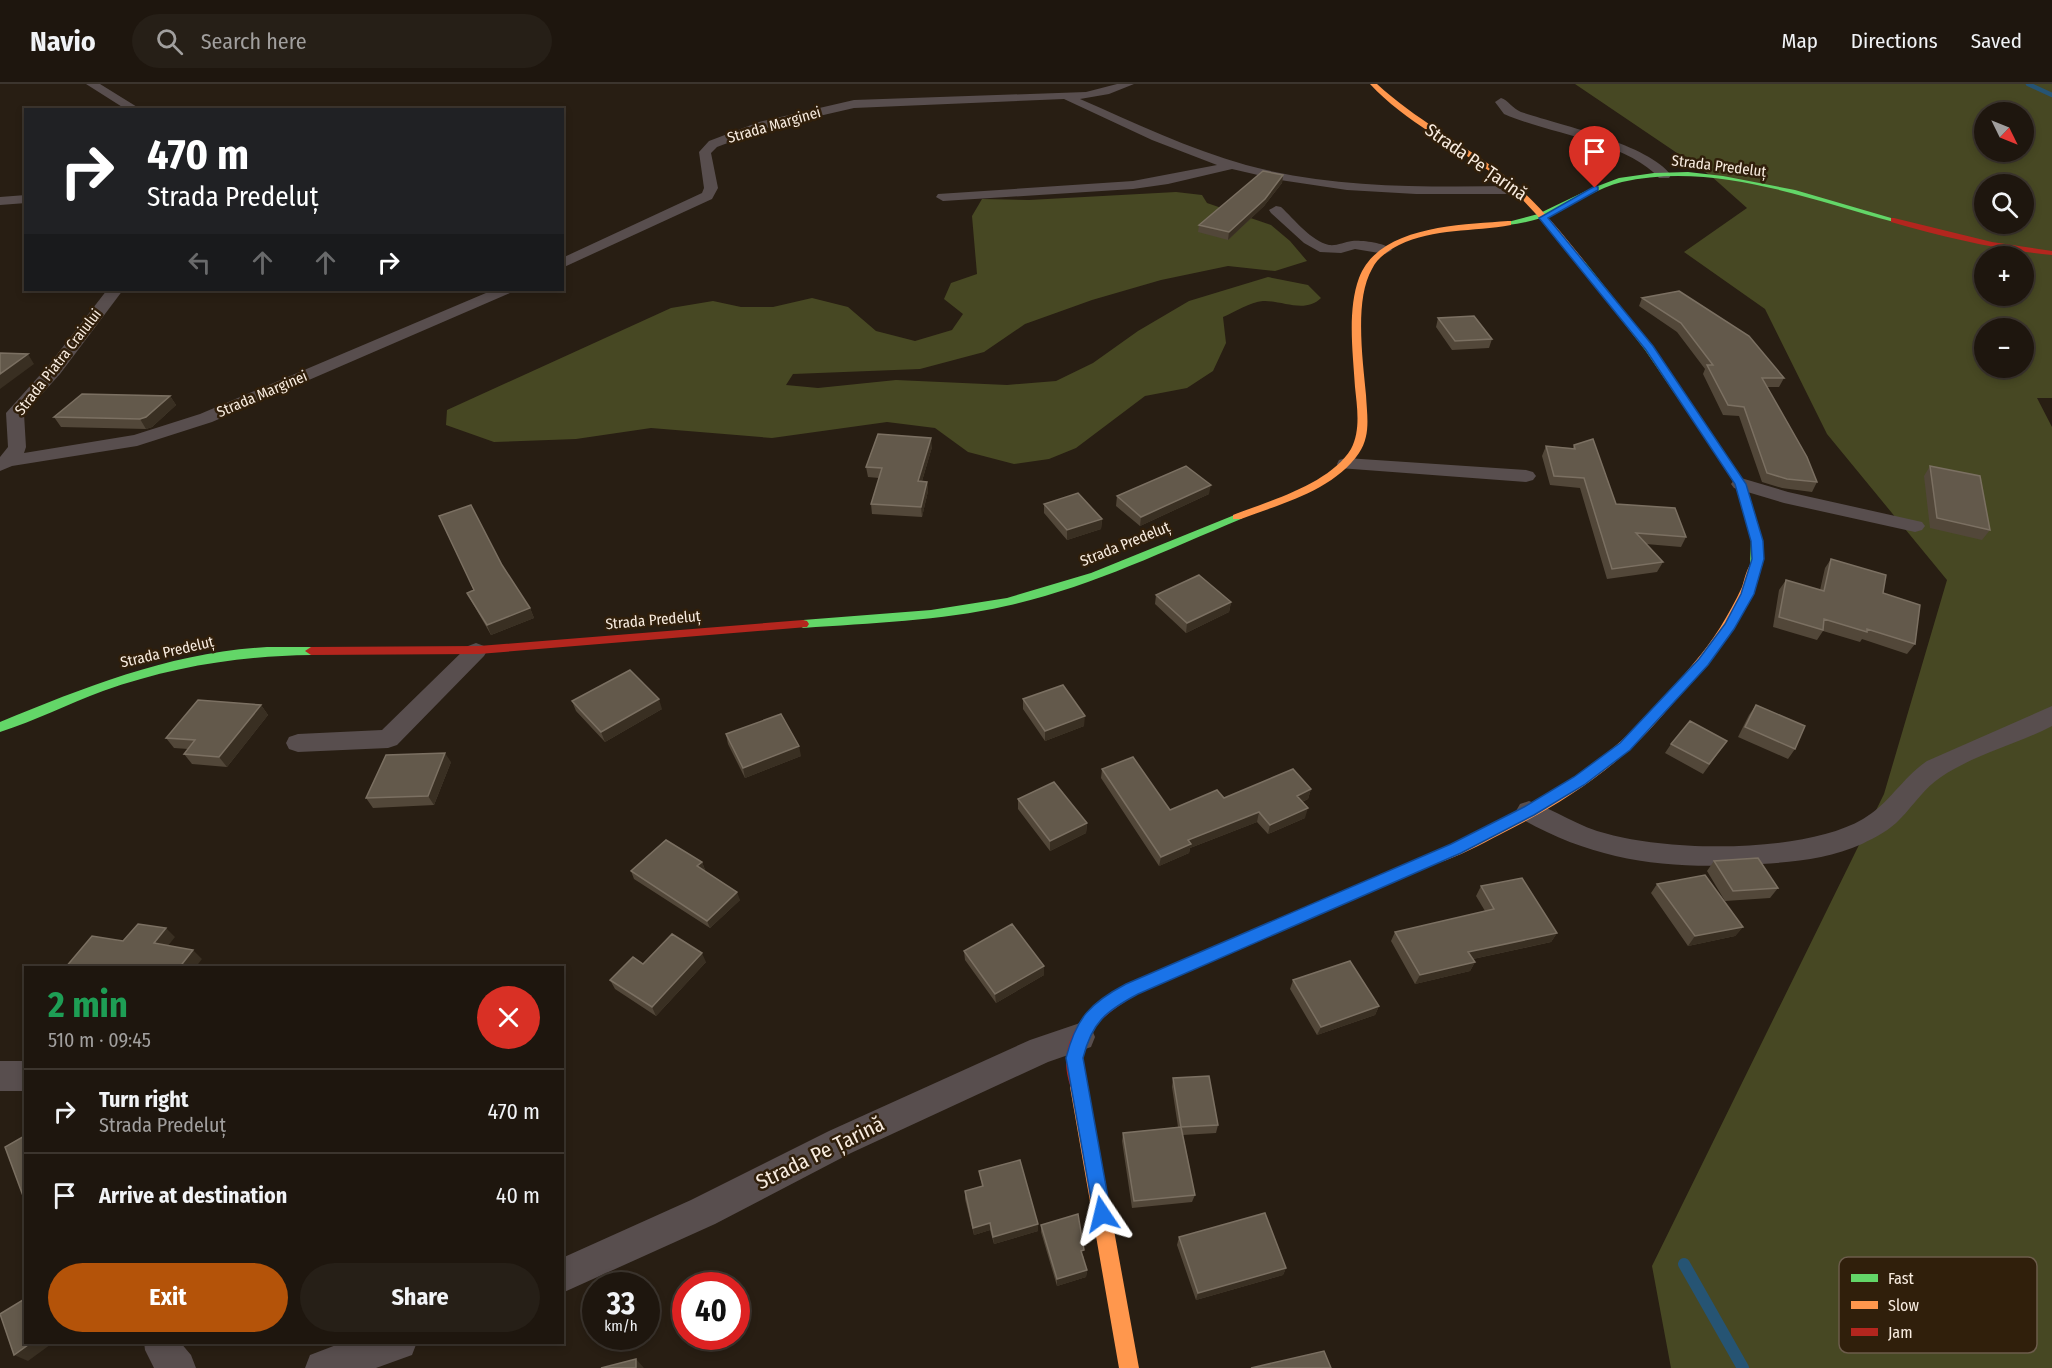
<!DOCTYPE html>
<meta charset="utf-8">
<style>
body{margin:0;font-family:"Fira Sans Condensed",sans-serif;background:#261f17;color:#f1f3f6;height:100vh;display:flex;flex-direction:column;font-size:22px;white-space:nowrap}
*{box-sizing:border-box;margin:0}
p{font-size:20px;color:#a19f9e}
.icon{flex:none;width:33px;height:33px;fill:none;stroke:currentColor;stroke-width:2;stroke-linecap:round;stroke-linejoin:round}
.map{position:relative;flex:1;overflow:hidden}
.drawer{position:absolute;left:24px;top:882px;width:540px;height:378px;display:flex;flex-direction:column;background:#1e160e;border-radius:0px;box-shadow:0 3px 9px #0003,0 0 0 2px #3c352e}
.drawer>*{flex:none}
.top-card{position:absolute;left:24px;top:24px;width:540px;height:183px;border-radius:0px;box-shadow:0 3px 9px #0003,0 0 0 2px #3c352e;background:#202124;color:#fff;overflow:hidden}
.needle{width:39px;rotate:133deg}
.controls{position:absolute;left:1974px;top:18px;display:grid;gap:12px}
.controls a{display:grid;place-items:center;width:60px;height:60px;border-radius:50%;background:#1e160e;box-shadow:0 3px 9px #0003,0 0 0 2px #3c352e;font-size:30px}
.speed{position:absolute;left:582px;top:1188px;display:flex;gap:12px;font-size:30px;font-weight:700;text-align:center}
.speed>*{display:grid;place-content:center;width:78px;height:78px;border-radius:50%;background:#1e160e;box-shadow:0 3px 9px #0003,0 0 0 2px #3c352e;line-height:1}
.speed small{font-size:15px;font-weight:400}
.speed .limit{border:9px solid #d22;background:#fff;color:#111}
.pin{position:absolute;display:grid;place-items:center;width:51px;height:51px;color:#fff;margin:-62px -26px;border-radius:50% 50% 50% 0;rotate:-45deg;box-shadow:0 0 6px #0007}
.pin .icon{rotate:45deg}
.me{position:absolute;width:66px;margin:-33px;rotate:350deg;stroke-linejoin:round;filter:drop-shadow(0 0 4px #0008)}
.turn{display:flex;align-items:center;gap:21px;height:126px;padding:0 24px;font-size:27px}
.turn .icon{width:78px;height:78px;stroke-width:2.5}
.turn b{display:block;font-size:42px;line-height:51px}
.lanes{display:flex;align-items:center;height:57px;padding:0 24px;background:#0003;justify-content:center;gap:30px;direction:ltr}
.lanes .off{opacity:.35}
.round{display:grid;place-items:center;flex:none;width:63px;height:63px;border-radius:32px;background:#261f17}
.overview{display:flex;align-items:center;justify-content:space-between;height:102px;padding:0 24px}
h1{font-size:36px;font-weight:700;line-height:45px;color:#1e9e55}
.action{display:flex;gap:12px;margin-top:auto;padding:12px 24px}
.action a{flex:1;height:69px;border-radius:36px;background:#b45309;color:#fff;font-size:24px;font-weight:700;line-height:69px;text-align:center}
.action a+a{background:#261f17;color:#f1f3f6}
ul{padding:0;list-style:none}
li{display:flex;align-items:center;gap:18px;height:84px;padding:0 24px;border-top:2px solid #3c352e}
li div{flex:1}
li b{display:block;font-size:22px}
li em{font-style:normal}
header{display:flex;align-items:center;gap:36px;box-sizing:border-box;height:84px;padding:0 30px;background:#1e160e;border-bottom:2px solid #3c352e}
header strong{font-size:28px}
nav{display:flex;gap:33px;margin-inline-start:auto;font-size:21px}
.search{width:420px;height:54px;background:#261f17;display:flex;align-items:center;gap:15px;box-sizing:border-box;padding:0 21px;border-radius:33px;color:#a19f9e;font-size:22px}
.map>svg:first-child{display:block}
</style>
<header>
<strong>Navio</strong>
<div class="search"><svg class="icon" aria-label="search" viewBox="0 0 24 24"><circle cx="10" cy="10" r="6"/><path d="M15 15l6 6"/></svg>Search here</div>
<nav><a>Map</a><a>Directions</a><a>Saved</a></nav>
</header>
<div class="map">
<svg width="2052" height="1284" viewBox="0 0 2052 1284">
<rect width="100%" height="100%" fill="#281e13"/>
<path fill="#474823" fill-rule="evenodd" d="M1575,0H2052V314H2037L2052,343V1284H1671L1652,1182L1884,710L1947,496L1827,350L1765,225L1684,168L1747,124L1711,92ZM1984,28H2024V68H1984ZM1984,100H2024V140H1984ZM1984,172H2024V212H1984ZM1984,244H2024V284H1984Z
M1176,108L1202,111L1207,119L1271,141L1290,157L1307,177L1275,187L1228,182L1161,196L1092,216L1025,240L984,268L920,285L793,290L786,301L818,304L896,296L1007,301L1056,297L1093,279L1138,247L1189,217L1268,193L1308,201L1321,214C1305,230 1282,216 1263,217C1250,218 1235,228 1223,233L1226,259L1213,287L1187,304L1145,312L1076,364L1049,375L1014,380L968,368L935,344L887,338L772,354L651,344L576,355L494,358L446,341L447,326L671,224L713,217L741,223H773L812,214L848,223L876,247L915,257L952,246L963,230L944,215L951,199L977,190L972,132L982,115L1029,116Z"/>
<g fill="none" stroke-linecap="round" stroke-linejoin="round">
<path stroke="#265473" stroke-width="4.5" d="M2028,0L2052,11"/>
<path stroke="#265473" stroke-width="12" d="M1684,1180L1743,1284"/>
<path fill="#584e4e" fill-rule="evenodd" d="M86,0H100L142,26H127Z
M1117,0H1134L1109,10L1080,15C1135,39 1189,65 1246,81C1334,105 1429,103 1519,102L1526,106L1519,110H1416L1347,106L1280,96L1232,85L1168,100L1133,105L943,117L936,113L938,110L1133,97L1217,81L1152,56L1064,15L854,24L767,44L717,63L711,69L718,104L712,115L562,184V174L702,109L704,104L699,68L709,57L759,38L854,16L1086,8Z
M1501,14C1508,16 1513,25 1521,28C1560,41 1648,60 1671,91L1669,94H1659C1627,58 1549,50 1504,30L1495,18Z
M26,111V119L0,121V113Z
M1276,122L1281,123C1294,135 1311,157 1329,161C1337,162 1344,158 1352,157C1362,156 1386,159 1392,166L1385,170L1355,165L1341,169L1320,168L1304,159L1271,129L1269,126Z
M107,206H123L60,290L24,330L26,363L24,369L134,351L200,330L493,206H513L510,209L212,338L137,362L12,382L0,387V373L8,363L6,329L48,282Z
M1346,374L1526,386L1533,388L1536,392L1533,396L1526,398L1339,384L1337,380L1339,376Z
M1741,394L1788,408L1922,438L1925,442L1922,446L1915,448L1784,419L1734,404L1731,400L1734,396Z
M476,559L484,562L487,567L484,572L397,661L388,664L298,668L289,665L286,659L289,653L298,650L382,646L468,562Z
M2052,622V642C2016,661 1975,670 1941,693C1924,704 1914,721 1900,735C1890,746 1876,753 1862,760C1831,774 1795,778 1761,780C1672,786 1598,779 1520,734L1516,727L1520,720L1529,717C1556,726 1578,743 1608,750C1673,768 1805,769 1863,735C1889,720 1902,694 1927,677Z
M1080,939L1091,943L1095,953L1091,963L1048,978L851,1069L715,1140L562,1209V1174L691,1116L829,1047L1030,956Z
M0,977H26V1007H0Z
M144,1258H180L191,1271L196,1284H154L145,1266Z
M344,1258H417L412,1271L376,1284H305L310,1271Z"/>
<path fill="#63d668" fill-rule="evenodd" d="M1688,88L1723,92L1795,106L1898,136L1894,138C1808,115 1713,77 1622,98C1598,104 1578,118 1556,128C1541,135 1525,139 1508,141L1504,139L1538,130L1590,105L1619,94L1654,89Z
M1580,179H1586L1652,262L1746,400L1763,457L1760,483L1756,484L1750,480L1751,457L1736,400L1645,266L1580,183Z
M1237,430L1243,433L1241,435C1164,467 1088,504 1006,522C940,537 871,539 803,544L797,540L803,536L931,526L1007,514L1091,489Z
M267,563H311L317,567L311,571C238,572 171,583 103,607C68,620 35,637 0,648V638C87,602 173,568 267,563Z"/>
<path fill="#ff974d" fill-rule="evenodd" d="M1370,0H1377C1415,35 1460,58 1501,89C1534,114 1560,147 1586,179V183H1580C1554,151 1529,118 1496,92C1455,61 1405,38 1370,0Z
M1508,137H1511V141C1473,148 1434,144 1399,161C1389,166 1377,174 1372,185C1354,216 1363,277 1366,311C1367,332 1371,351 1359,369C1334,406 1281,420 1241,435H1233V431C1269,417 1330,400 1351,365C1361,346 1357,323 1355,303C1353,269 1347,227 1359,194C1379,141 1461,141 1508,137Z
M1756,476L1762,480C1743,534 1713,576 1674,618C1660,634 1646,651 1630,665C1592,700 1547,727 1501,750C1480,761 1459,772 1438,779L1433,777L1431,773L1433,769C1500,739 1566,706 1621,657C1647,634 1671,607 1693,580C1713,557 1729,531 1742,503C1745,495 1747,479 1756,476Z
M1079,995L1085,997L1088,1003L1139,1284H1119L1070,1003L1073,997Z"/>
<path fill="#b3261e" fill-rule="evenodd" d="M1894,134L1992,158L2052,167V171C1997,166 1944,153 1891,138V134Z
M803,536L807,537L809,540L807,543L479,570L311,571L305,567L311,563L479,562Z
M1438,767L1443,769L1445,773L1443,777L1138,910C1114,924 1081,945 1083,976C1084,988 1090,998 1085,1009L1079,1011L1073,1009C1051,958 1085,924 1126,900Z"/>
</g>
<path fill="#524739" d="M1283,91L1282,99L1264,122L1228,156L1198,148L1199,141Z
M1642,214L1784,294L1779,303H1767L1817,398L1812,408L1782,404L1762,398L1739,332L1723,331L1703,290L1705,285L1677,248L1639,222Z
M1438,234L1492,255L1489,264L1452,266L1436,243Z
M170,312L176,321L152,343L146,345L61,343L54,333Z
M1574,361L1616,420L1686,453L1681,463L1646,460L1663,478L1657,488L1607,495L1580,404L1550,401L1542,372L1546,362L1573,364Z
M932,363L922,397L927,398L928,407L922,433L872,430L871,420L879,394L868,393L866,383Z
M1930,382L1990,446L1982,456L1930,444L1924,392Z
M1209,410L1140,442L1116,422L1117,412Z
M1044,420L1102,435L1101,445L1067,456L1044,429Z
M1831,475L1883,509L1915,560L1907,570L1862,555L1860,558L1823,547L1817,556L1773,543L1779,506L1786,496L1820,506L1825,484Z
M502,481L530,524L534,534L491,551L472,518L467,509L474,506Z
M1156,511L1231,518L1229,528L1186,549L1155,520Z
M1023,615L1084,642L1045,657L1023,625Z
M572,617L662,625L605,658L576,627Z
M261,621L268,631L227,683L192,680L184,670L188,665L174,664L166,654Z
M1756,621L1795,665L1788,675L1738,653L1749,631Z
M726,650L801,672L745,694L728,660Z
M1727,657L1703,690L1665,669L1671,660Z
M451,678L434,721L373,724L366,714Z
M1102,685L1170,726L1224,714L1311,705L1308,715L1302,718L1305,734L1268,750L1257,738L1190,764L1189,769L1159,782L1101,694Z
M1018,715L1087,739L1086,749L1050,767L1018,725Z
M1714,777L1778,804L1770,814L1725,817L1707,787Z
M702,778L705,786L704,787L740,816L710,844L634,795L631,787Z
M1657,800L1743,843L1735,852L1688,862L1651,809Z
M1481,802L1557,849L1551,858L1473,875L1475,878L1470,887L1415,900L1391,857L1395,848L1485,827L1476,812Z
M964,867L1044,891L996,919L965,876Z
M706,878L656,932L615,905L610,896L643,880Z
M1293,896L1379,922L1375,931L1317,951L1290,905Z
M1173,994L1218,1041L1216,1049L1183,1051L1195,1111L1192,1118L1132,1124L1122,1057L1123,1049L1178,1043L1172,1003Z
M979,1087L1038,1140V1147L994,1160L990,1146L974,1151L965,1115V1107L982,1102Z
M1041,1141L1084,1173L1083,1174L1087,1186L1086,1193L1057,1202L1041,1148Z
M1179,1153L1286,1184L1283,1191L1196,1216L1177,1161Z"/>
<path fill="#392f22" d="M1283,91L1282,99L1264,122L1228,156L1229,148Z
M28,270L34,280L0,305V290Z
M170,312L176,321L152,343L146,345L140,335Z
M931,354L932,363L919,407L918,397Z
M927,398L928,407L922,433L921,423Z
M1211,401L1209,410L1140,442L1141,433Z
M1102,435L1101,445L1067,456V446Z
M1231,518L1229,528L1186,549L1187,539Z
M530,524L534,534L491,551L487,541Z
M659,615L662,625L605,658L601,648Z
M261,621L268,631L227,683L219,673Z
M1085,632L1084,642L1045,657V647Z
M799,662L801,672L745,694L743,684Z
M445,669L451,678L434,721L428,712Z
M1311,705L1308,715L1294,721L1297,712Z
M1308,724L1305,734L1268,750L1270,741Z
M1259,728L1257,738L1190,764L1189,769L1159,782L1161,773L1188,756Z
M1087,739L1086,749L1050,767V757Z
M702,778L705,786L700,790L697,782Z
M737,808L740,816L710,844L707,837Z
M1743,843L1735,852L1688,862L1695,852Z
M166,844L175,853L163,868L154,859Z
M1557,849L1551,858L1463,877L1468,868Z
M193,866L202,875L195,884H179Z
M702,869L706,878L656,932L652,923Z
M1475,878L1470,887L1415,900L1420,891Z
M1044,882V891L996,919L995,910Z
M1379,922L1375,931L1317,951L1321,943Z
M990,1139V1146L974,1151L973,1144Z
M1038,1140V1147L994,1160L993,1153Z
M1286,1184L1283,1191L1196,1216L1198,1209Z
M1087,1186L1086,1193L1057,1202V1195Z
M32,1258H54L28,1277L14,1271Z
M636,1275L644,1284H636Z"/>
<path fill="#63594b" stroke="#7b7062" stroke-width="1.5" d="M1263,87L1283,91L1265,115L1229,148L1199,141Z
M1679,207L1749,252L1784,294H1762L1807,373L1817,398L1787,395L1767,389L1744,323L1728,321L1707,281H1713L1681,239L1642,214Z
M1474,232L1492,255L1455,257L1438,234Z
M0,269L28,270L0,290Z
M82,310L170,312L146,333L140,335L54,333Z
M878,350L931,354L918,397L927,398L921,423L871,420L882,384L866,383Z
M1593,355L1616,420L1675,424L1686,453L1636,449L1663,478L1612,485L1584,394L1554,392L1546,362L1575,365L1574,361Z
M1186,382L1211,401L1141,433L1117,412Z
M1930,382L1980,392L1990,446L1937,434Z
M1078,409L1102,435L1067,446L1044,420Z
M471,421L502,481L530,524L487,541L467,509L474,506L439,432Z
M1831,475L1886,491L1883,509L1920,521L1915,560L1867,545V548L1824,535L1823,546L1779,533L1786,496L1824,507Z
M1199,491L1231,518L1187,539L1156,511Z
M630,586L659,615L601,648L572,617Z
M1063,601L1085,632L1045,647L1023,615Z
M198,616L261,621L219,673L184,670L195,656L166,654Z
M1756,621L1805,642L1795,665L1745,643Z
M781,630L799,662L743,684L726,650Z
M1690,637L1727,657L1709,680L1671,660Z
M445,669L428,712L366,714L386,671Z
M1133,673L1170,726L1217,706L1224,714L1293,685L1311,705L1297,712L1308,724L1270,741L1259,728L1188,756L1191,760L1161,773L1102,685Z
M1054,698L1087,739L1050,757L1018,715Z
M666,756L702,778L697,782L737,808L707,837L631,787Z
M1758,774L1778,804L1733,807L1714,777Z
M1705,791L1743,843L1695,852L1657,800Z
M1522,794L1557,849L1468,868L1475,878L1420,891L1395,848L1494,825L1481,802Z
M138,840L166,844L154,859L193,866L179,884H65L92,852L123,857Z
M1012,840L1044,882L995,910L964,867Z
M672,850L702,869L652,923L610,896L633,873L643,880Z
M1350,877L1379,922L1321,943L1293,896Z
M1209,992L1218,1041L1181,1043L1173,994Z
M1181,1043L1195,1111L1134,1117L1123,1049Z
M26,1051V1120L5,1063Z
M1020,1076L1038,1140L993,1153L990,1139L973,1144L965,1107L983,1102L979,1087Z
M1265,1129L1286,1184L1198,1209L1179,1153Z
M1078,1130L1084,1166L1081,1167L1087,1186L1057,1195L1041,1141Z
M26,1214V1258H32L14,1271L0,1230Z
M1324,1267L1331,1284H1251Z
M636,1275V1284H601Z"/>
<path fill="#1a73e8" stroke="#114b97" stroke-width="1.5" d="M1595,102L1598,103V106L1548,134L1653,262L1746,400L1763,457L1764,475L1754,510L1734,545L1708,581L1630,666L1584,701L1534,731L1461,769L1138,910C1106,927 1092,938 1083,974L1111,1130L1109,1137L1102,1140L1095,1137L1066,974C1076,934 1090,919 1126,900L1451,760L1524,723L1574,693L1620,659L1699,575L1725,540L1741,510L1752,475L1751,457L1735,400L1646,266L1539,134Z"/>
<g text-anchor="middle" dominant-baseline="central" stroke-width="5" stroke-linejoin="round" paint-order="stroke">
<g font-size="15" fill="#f8ece0" stroke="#301f0b">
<text transform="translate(774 41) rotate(-16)">Strada Marginei</text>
<text transform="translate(1719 82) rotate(7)">Strada Predeluț</text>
<text transform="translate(58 278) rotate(-52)">Strada Piatra Craiului</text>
<text transform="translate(262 310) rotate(-23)">Strada Marginei</text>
<text transform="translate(1125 460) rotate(-22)">Strada Predeluț</text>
<text transform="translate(653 536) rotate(-5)">Strada Predeluț</text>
<text transform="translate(167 568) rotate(-13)">Strada Predeluț</text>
</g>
<g font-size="18" fill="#f8ece0" stroke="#301f0b">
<text transform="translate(1476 78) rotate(35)">Strada Pe Țarină</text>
</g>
<g font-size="21" fill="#f8ece0" stroke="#301f0b">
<text transform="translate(820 1069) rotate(-26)">Strada Pe Țarină</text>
</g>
</g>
<rect x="1839" y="1173" width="198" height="96" rx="9" fill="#301f0b" stroke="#6c5c4b" stroke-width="1.5"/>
<rect x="1851" y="1190" width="27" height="8" fill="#63d668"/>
<rect x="1851" y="1217" width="27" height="8" fill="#ff974d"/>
<rect x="1851" y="1244" width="27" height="8" fill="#b3261e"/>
<g font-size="16" fill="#f8ece0">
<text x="1888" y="1200">Fast</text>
<text x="1888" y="1227">Slow</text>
<text x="1888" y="1254">Jam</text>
</g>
</svg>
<div class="controls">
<a><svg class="needle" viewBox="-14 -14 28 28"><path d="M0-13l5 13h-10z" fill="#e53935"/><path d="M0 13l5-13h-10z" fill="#a19f9e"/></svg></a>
<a><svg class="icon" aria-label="search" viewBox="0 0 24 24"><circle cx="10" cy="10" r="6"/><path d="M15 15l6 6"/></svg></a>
<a>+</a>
<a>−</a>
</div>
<div class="speed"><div>33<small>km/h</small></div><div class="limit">40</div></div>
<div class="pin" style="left:1595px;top:104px;background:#d93025"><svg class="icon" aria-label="arrive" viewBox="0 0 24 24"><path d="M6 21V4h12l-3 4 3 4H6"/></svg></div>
<svg class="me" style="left:1102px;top:1130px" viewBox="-20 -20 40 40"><path d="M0-17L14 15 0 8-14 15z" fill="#1a73e8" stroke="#fff" stroke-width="4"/></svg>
<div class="top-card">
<div class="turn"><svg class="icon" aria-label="right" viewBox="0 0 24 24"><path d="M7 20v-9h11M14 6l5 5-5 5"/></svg><div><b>470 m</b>Strada Predeluț</div></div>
<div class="lanes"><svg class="icon off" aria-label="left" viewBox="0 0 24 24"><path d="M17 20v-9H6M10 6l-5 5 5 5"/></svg><svg class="icon off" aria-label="ahead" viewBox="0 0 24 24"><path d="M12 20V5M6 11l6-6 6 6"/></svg><svg class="icon off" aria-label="ahead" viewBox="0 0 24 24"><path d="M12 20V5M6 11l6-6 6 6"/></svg><svg class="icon" aria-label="right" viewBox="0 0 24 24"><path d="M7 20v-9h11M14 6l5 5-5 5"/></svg></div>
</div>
<section class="drawer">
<div class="overview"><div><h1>2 min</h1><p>510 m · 09:45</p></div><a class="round" style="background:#d93025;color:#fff"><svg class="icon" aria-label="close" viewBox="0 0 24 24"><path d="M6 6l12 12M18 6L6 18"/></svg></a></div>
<ul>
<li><svg class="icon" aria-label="right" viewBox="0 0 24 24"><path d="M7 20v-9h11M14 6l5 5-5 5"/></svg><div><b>Turn right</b><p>Strada Predeluț</p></div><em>470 m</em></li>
<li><svg class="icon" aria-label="arrive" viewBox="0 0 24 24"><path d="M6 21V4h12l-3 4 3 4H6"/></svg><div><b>Arrive at destination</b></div><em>40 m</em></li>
</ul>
<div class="action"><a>Exit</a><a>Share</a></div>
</section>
</div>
